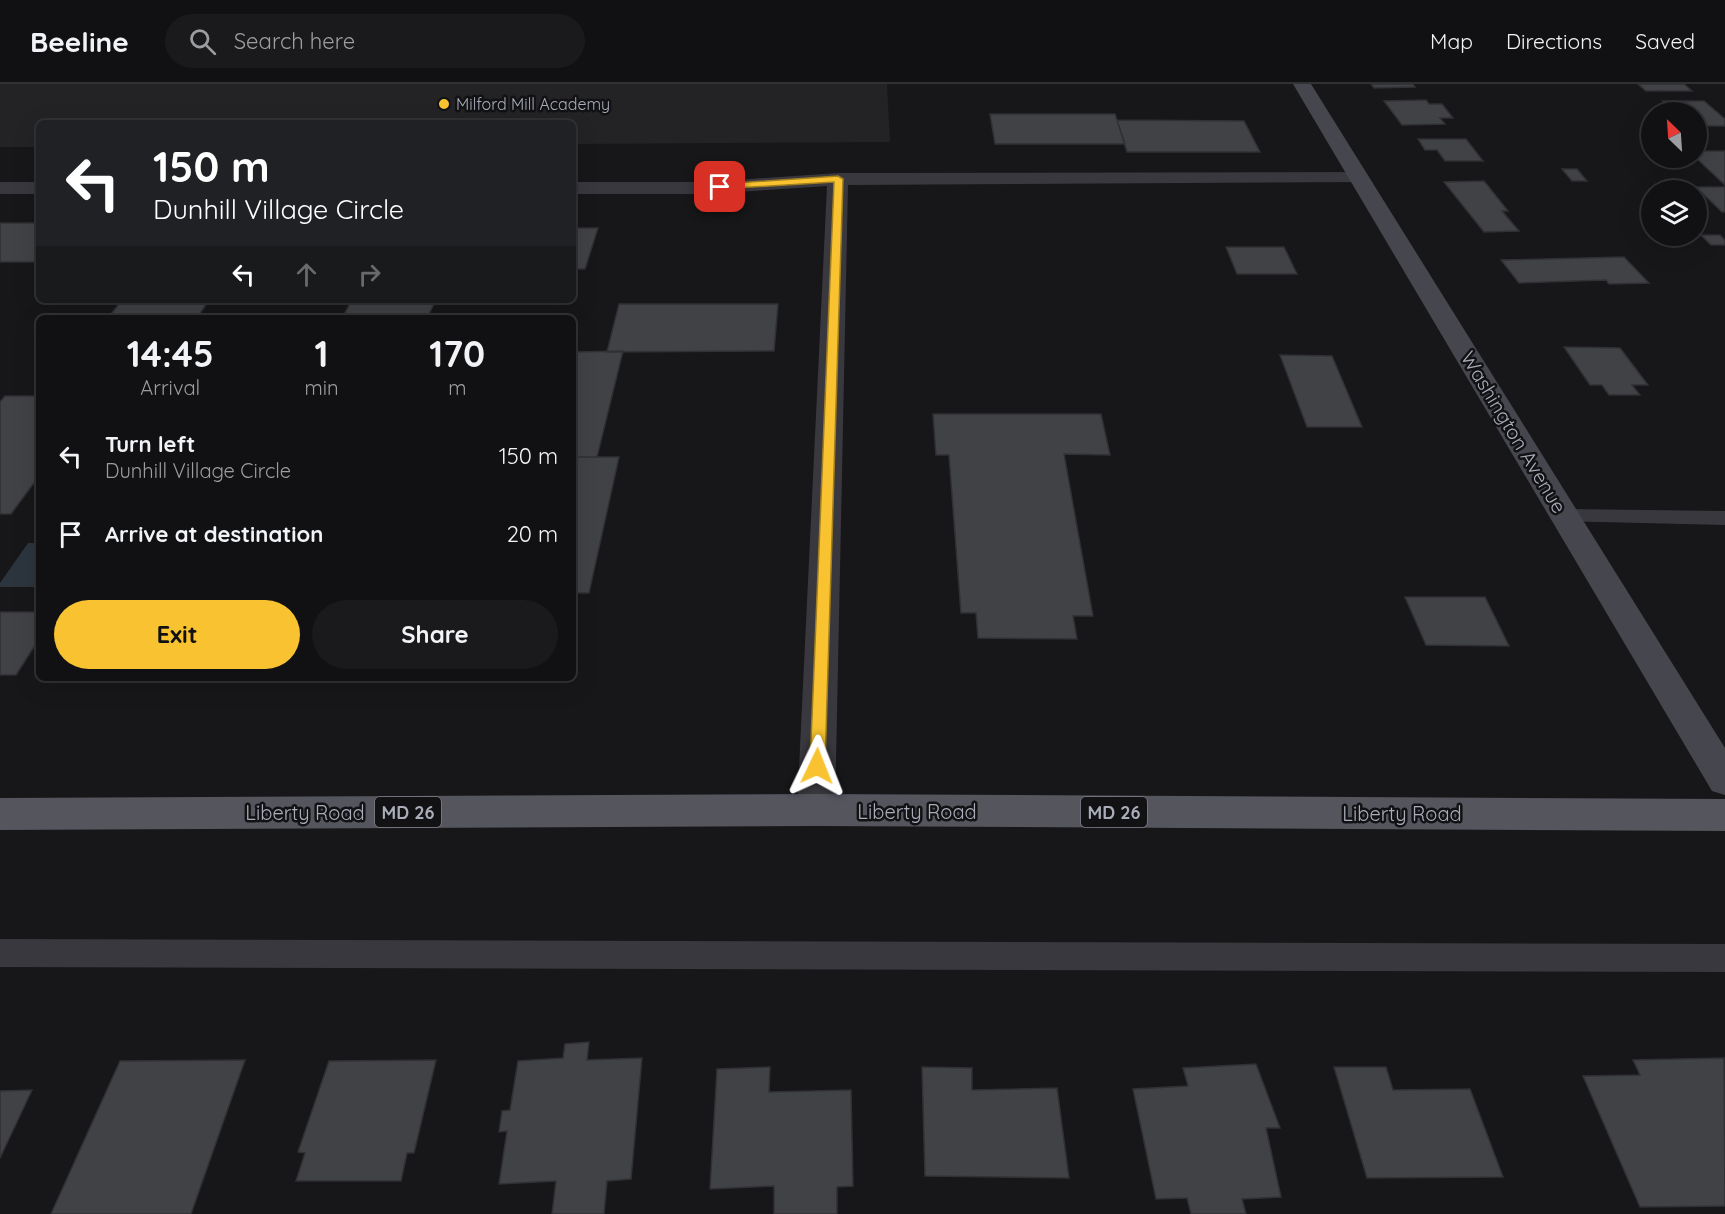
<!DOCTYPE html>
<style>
body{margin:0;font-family:Quicksand,sans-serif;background:#1a1a1c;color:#f1f3f6;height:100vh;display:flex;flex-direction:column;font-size:22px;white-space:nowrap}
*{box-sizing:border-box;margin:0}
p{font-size:20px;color:#9c9da0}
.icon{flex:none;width:33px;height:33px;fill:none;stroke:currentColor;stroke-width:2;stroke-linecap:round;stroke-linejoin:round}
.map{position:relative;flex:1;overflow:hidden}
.sheet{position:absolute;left:36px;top:231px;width:540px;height:366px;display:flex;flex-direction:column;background:#111113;border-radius:9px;box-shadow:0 6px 24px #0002,0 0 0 2px #303133}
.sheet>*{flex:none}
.banner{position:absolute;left:36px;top:36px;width:540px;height:183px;border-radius:9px;box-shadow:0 6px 24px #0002,0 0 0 2px #303133;background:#202124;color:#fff;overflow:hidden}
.needle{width:39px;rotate:335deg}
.buttons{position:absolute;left:1641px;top:18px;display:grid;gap:12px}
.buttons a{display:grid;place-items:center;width:66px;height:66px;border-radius:50%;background:#111113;box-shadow:0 6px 24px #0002,0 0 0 2px #303133;font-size:30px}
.pin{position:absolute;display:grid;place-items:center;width:51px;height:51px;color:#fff;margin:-26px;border-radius:12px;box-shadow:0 3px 9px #0006}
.me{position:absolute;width:66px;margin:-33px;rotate:2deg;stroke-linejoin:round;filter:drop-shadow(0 0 4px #0008)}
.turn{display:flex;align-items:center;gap:21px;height:126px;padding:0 18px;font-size:27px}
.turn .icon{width:78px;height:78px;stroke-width:2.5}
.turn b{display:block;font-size:42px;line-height:51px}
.lanes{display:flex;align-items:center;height:57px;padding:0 18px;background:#0003;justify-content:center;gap:30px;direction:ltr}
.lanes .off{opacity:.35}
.eta{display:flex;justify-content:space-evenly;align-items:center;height:102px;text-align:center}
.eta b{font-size:36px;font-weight:700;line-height:42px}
.primary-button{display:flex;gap:12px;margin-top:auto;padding:12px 18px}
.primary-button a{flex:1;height:69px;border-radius:36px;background:#f8c230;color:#111;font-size:24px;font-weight:700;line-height:69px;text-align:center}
.primary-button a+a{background:#1a1a1c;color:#f1f3f6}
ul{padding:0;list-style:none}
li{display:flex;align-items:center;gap:18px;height:78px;padding:0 18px}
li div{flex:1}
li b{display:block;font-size:22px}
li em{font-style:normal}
header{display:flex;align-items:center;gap:36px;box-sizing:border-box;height:84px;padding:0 30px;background:#111113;border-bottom:2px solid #303133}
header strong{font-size:28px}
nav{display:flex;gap:33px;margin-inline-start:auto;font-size:21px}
.search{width:420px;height:54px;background:#1a1a1c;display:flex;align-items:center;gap:15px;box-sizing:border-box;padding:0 21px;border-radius:33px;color:#9c9da0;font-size:22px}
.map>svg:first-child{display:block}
</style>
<header>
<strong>Beeline</strong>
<div class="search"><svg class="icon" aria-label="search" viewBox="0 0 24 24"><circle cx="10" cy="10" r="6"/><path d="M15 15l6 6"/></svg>Search here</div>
<nav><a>Map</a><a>Directions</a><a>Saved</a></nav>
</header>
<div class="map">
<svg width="1725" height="1130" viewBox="0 0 1725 1130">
<rect width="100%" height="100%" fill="#171719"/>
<path fill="#232326" d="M0,0H887L890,58L573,60V39H39V63H0Z"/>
<path fill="#2c353e" d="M28,459H39V503H0V499Z"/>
<path fill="#414246" stroke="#313135" stroke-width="1.5" d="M1371,0H1413L1415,3L1374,4Z
M1638,0H1684L1692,7H1646Z
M1426,16L1429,20H1442L1453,34H1440L1445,40L1402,41L1384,17Z
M1663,17H1704L1725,35V42H1696V28H1676Z
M990,30H1115L1125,60H995Z
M1117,36L1244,37L1260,68H1127Z
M1418,55H1466L1483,77H1445L1437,66H1425Z
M1696,67H1725V101L1696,74Z
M1562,85H1577L1587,97H1572Z
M1484,97L1508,127H1502L1519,147L1484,148L1444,98Z
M1696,103H1725V128H1722Z
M0,139H39V178H0Z
M573,144H598L585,185H573Z
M1701,151H1720L1725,156V161H1711Z
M1226,163H1284L1297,190H1237Z
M1624,173L1649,199L1609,200L1606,196L1519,199L1501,176Z
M122,216H209L197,234H108Z
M352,216H436L427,234H342Z
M619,220H778L774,267L607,268Z
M1564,263L1620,264L1648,301H1632L1640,311H1609L1602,301H1590Z
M623,267L597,373H573V268Z
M1280,271L1332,272L1362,343H1307Z
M5,312H39V392L11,430H0V318Z
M933,330H1101L1110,371L1064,370L1093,532H1073L1077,555L978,554L976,529H961L949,371H936Z
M573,373H619L589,509H573Z
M1405,513H1485L1509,562L1426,561Z
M0,528H39V555L16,591H0Z
M589,958L587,976L642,974L631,1095L607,1097L604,1130H552L556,1097L499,1100L507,1047L499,1048L502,1027L510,1026L518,977L563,974L565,960Z
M1724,974L1725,1122L1640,1123L1583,992L1640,991L1633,976Z
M245,976L191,1130H51L120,977Z
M436,976L414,1069H407L401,1097H296L305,1069L298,1068L329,977Z
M1256,980L1280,1044H1266L1281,1113L1242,1115L1246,1130H1191L1187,1114L1156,1115L1133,1005L1188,1002L1183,984Z
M770,983L769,1008L851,1006L853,1102L837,1103V1130H774V1102L710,1105L717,985Z
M922,983L972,984V1006L1057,1004L1069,1094L925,1092Z
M1334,983H1386L1393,1006L1470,1005L1503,1093L1367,1094Z
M32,1006L0,1074V1007Z"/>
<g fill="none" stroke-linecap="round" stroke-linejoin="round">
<path fill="#38383e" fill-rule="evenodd" d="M1566,425L1725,427V441L1558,437L1555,432L1558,427Z
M0,855L1725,860V888L0,883Z"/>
<path fill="#38383e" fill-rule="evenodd" d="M1358,88L1365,90L1368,94L1365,98L848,101L835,726L829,737L816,742L803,737L797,726L827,102L705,110H573V98H705L838,89Z
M0,98H39V110H0Z"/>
<path fill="#46474e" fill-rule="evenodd" d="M1293,0H1311L1725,664V711L1712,707Z"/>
<path fill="#54555d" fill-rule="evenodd" d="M816,710L1725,715V747L816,742L0,746V714Z"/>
</g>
<path fill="#f8c230" stroke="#a17e1f" stroke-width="1.5" d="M838,92L843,95L825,682L817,688L810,682L834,98L720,105L716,103L720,100Z"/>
<circle fill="#f8c230" stroke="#121214" stroke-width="2" cx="444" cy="20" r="6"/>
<g text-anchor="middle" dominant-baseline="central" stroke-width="5" stroke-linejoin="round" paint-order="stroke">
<g font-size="16" fill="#a9adb9" stroke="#121214" text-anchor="start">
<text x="456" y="20">Milford Mill Academy</text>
</g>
<g fill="#121214" stroke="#7c7e88" stroke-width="1.5">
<rect x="375" y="713" width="66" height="30" rx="4.5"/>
<rect x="1081" y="713" width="66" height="30" rx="4.5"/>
</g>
<g font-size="18" font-weight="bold" fill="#a9adb9">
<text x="408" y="728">MD 26</text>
<text x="1114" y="728">MD 26</text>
</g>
<g font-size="20" fill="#a9adb9" stroke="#121214">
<text transform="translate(1514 348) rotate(59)">Washington Avenue</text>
<text x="917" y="727">Liberty Road</text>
<text x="305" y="728">Liberty Road</text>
<text x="1402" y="729">Liberty Road</text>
</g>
</g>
</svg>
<div class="buttons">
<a><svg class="needle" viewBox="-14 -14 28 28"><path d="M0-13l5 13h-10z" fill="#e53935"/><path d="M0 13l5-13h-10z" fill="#9c9da0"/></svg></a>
<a><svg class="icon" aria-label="layers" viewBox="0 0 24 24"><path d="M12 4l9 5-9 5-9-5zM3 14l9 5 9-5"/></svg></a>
</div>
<div class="pin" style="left:720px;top:103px;background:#d93025"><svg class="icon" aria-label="arrive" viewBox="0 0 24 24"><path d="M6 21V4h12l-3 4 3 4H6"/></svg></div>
<svg class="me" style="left:817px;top:682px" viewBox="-20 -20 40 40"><path d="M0-17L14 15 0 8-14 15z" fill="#f8c230" stroke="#fff" stroke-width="4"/></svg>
<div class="banner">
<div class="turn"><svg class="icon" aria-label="left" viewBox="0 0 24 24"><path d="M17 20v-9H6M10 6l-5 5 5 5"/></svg><div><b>150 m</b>Dunhill Village Circle</div></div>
<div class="lanes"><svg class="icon" aria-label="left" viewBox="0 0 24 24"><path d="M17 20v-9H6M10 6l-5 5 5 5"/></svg><svg class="icon off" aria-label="ahead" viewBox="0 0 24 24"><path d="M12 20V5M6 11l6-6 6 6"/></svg><svg class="icon off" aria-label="right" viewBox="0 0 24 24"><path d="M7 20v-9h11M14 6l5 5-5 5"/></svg></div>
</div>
<section class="sheet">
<div class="eta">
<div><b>14:45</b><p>Arrival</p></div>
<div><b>1</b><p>min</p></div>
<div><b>170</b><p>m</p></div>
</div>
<ul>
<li><svg class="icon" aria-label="left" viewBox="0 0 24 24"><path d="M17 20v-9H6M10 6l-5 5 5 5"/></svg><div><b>Turn left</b><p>Dunhill Village Circle</p></div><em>150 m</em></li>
<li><svg class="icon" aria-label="arrive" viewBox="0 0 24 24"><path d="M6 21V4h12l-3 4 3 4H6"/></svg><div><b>Arrive at destination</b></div><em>20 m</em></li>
</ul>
<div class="primary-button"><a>Exit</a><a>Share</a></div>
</section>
</div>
